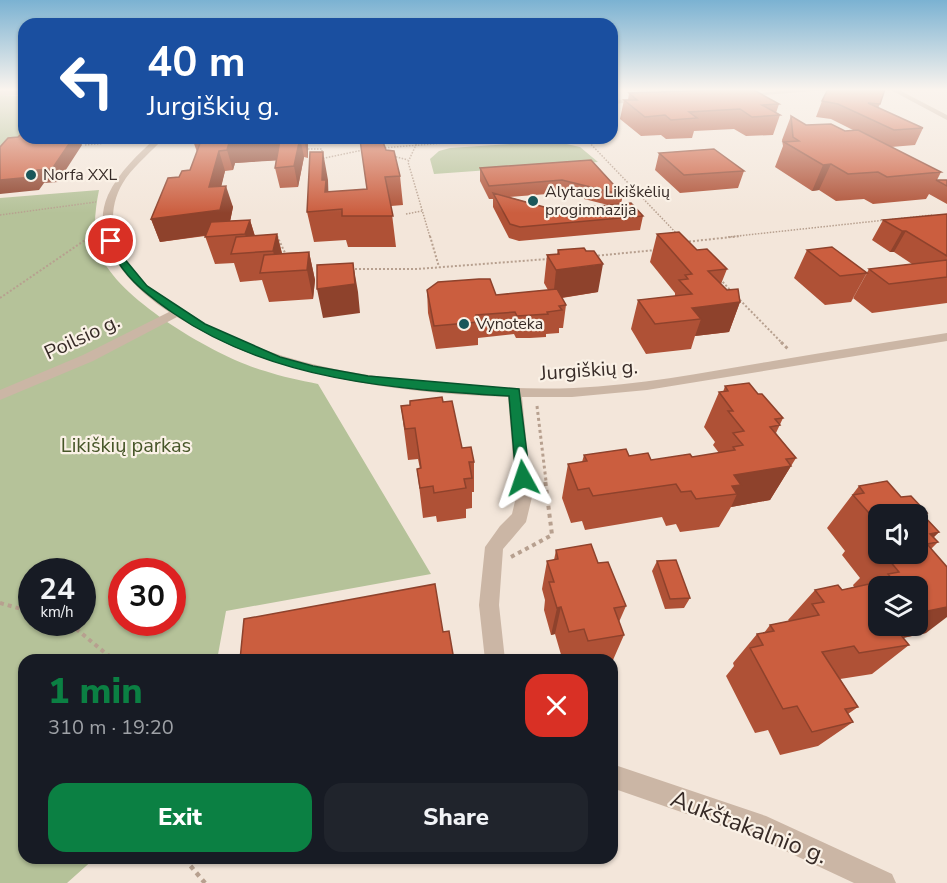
<!DOCTYPE html>
<meta charset="utf-8">
<style>
body{margin:0;font-family:"Nunito Sans",sans-serif;background:#20242c;color:#f1f3f6;height:100vh;display:flex;flex-direction:column;font-size:22px;white-space:nowrap}
*{box-sizing:border-box;margin:0}
p{font-size:20px;color:#9ea1a6}
.icon{flex:none;width:33px;height:33px;fill:none;stroke:currentColor;stroke-width:2;stroke-linecap:round;stroke-linejoin:round}
.map{position:relative;flex:1;overflow:hidden}
.panel{position:absolute;left:18px;top:654px;width:600px;height:210px;display:flex;flex-direction:column;background:#171b24;border-radius:18px;box-shadow:0 2px 4px #0004}
.panel>*{flex:none}
.hud{position:absolute;left:18px;top:18px;width:600px;height:126px;border-radius:18px;box-shadow:0 2px 4px #0004;background:#1a4fa0;color:#fff;overflow:hidden}
.controls{position:absolute;left:868px;top:504px;display:grid;gap:12px}
.controls a{display:grid;place-items:center;width:60px;height:60px;border-radius:12px;background:#171b24;box-shadow:0 2px 4px #0004;font-size:30px}
.speed{position:absolute;left:18px;top:558px;display:flex;gap:12px;font-size:30px;font-weight:700;text-align:center}
.speed>*{display:grid;place-content:center;width:78px;height:78px;border-radius:50%;background:#171b24;box-shadow:0 2px 4px #0004;line-height:1}
.speed small{font-size:15px;font-weight:400}
.speed .limit{border:9px solid #d22;background:#fff;color:#111}
.pin{position:absolute;display:grid;place-items:center;width:51px;height:51px;color:#fff;margin:-26px;border:3px solid #fff;border-radius:50%;box-shadow:0 2px 6px #0007}
.me{position:absolute;width:66px;margin:-33px;rotate:355deg;stroke-linejoin:round;filter:drop-shadow(0 0 4px #0008)}
.turn{display:flex;align-items:center;gap:21px;height:126px;padding:0 30px;font-size:27px}
.turn .icon{width:78px;height:78px;stroke-width:2.5}
.turn b{display:block;font-size:42px;line-height:51px}
.round{display:grid;place-items:center;flex:none;width:63px;height:63px;border-radius:18px;background:#20242c}
.overview{display:flex;align-items:center;justify-content:space-between;height:102px;padding:0 30px}
h1{font-size:36px;font-weight:800;line-height:45px;color:#0b8043}
.primary-button{display:flex;gap:12px;margin-top:auto;padding:12px 30px}
.primary-button a{flex:1;height:69px;border-radius:18px;background:#0b8043;color:#fff;font-size:24px;font-weight:800;line-height:69px;text-align:center}
.primary-button a+a{background:#20242c;color:#f1f3f6}
.map>svg:first-child{display:block}
</style>
<div class="map">
<svg width="947" height="883" viewBox="0 0 947 883">
<rect width="100%" height="100%" fill="#f3e6da"/>
<path fill="#b5c299" fill-rule="evenodd" d="M0,95L24,96V134L0,158Z
M553,141L580,147L598,162L434,174L430,159L439,151L450,148Z
M99,190C95,210 92,235 100,254C118,300 218,358 265,371C282,377 300,380 318,384L431,574L226,611L217,660H24V858H95L67,883H0V198ZM32,572H82V622H32ZM122,572H172V622H122Z"/>
<g fill="none" stroke-linecap="round" stroke-linejoin="round">
<path stroke="#b7a08f" stroke-width="1.5" stroke-dasharray="1.5 1.5" stroke-linecap="butt" d="M412,138L416,139V145L408,162L430,237
M585,138L679,236
M85,145L140,140
M382,148L508,138
M305,149H322V155
M393,156L408,160
M320,159L363,150
M406,214L422,211
M0,215L96,202
M276,234L277,237
M89,237L95,233
M728,237L932,215"/>
<path stroke="#b7a08f" stroke-width="2" stroke-dasharray="2 2" stroke-linecap="butt" d="M277,236L287,257
M430,236L439,267
M685,242L741,236
M594,256L656,250
M351,269H417L548,259
M720,279L732,292
M737,297L783,344
M0,298L91,236"/>
<path stroke="#b7a08f" stroke-width="3" stroke-dasharray="3 3" stroke-linecap="butt" d="M781,342L789,350
M537,406L546,481"/>
<path stroke="#b7a08f" stroke-width="4" stroke-dasharray="4 4" stroke-linecap="butt" d="M511,557L552,535L545,479
M0,603L32,612
M62,622L74,627L110,657"/>
<path stroke="#b7a08f" stroke-width="4.5" stroke-dasharray="4.5 4.5" stroke-linecap="butt" d="M108,655L114,660
M187,858L188,863L205,883"/>
<path fill="#cbb6a5" fill-rule="evenodd" d="M804,89H837L741,97L738,95Z
M889,89H897L947,115V120Z
M0,91H24V95H0Z
M612,100L642,99L645,101L612,104Z
M156,138H164C151,152 137,163 126,178C101,214 115,254 144,282C170,308 204,324 238,339C293,364 353,374 413,381C467,386 520,390 574,388C641,385 707,372 773,361C831,351 889,342 947,333V341L647,390L572,397H522L532,497L526,522L503,549L499,605L505,660H485L479,605L485,547L500,526L512,514L516,497L508,397C394,393 276,377 177,317L93,361L0,400V390L83,355L169,312C132,288 87,242 108,195C119,172 138,154 156,138Z
M612,764L766,816L892,874L896,883H854L762,840L612,788Z"/>
</g>
<path fill="#af5136" fill-rule="evenodd" d="M629,93L779,104L776,113L780,115L773,135L746,136L734,129L694,131L692,138L666,139L661,135L641,136L620,119L624,100H628Z
M822,101L880,104L878,108L923,128L915,145L891,147L941,172L937,180H947V204L929,194L926,199L873,204L864,199L836,201L819,190L812,191L775,167L783,146L782,140L791,116L806,125L845,131L853,130L831,119L816,117Z
M192,138H308V158L304,157L298,187L280,188L275,168L276,160L235,163L233,170L225,171L221,186L233,207L230,221L250,220L255,236L277,234L282,253L309,252L315,280L313,299L269,302L262,280L240,282L234,263L215,264L205,236L160,242L151,219L179,177L190,170L197,152Z
M386,150L400,176L403,205L391,206L396,247H348L346,240L314,242L307,212L328,180V192L367,189Z
M659,153L744,171L738,188L680,193L655,170Z
M591,160L623,195L621,204L643,216L640,230L519,241L509,238L493,207V199H489L480,181V168ZM560,193L608,205L555,210L509,197Z
M947,214V303L872,313L853,298L869,269L912,264L894,252H890L872,240L883,220Z
M657,234L697,250L727,269L721,284L740,302L729,332L695,336L691,349L646,354L631,329L638,300L675,296V293L650,262Z
M558,250L598,292L562,298L566,305L563,328H559V333L546,334V337L530,338H516L514,334L478,338V345L436,349L428,313L427,290L496,295L548,290L544,283L547,255L557,254Z
M807,250L867,273L851,302L825,305L794,278Z
M725,386L758,394L783,418L776,433L796,458L770,500L731,507L719,527L680,532L676,524L666,526L662,517L585,530L582,521L571,523L562,498L568,464L582,462L584,455L629,456L651,460L692,457L719,453L713,445L715,442L704,427L719,392H723Z
M443,402L462,448L474,462V492H472V508L466,509V518L437,522L436,516L423,518L417,469H420L418,459L408,460L401,406Z
M859,486L901,497L924,516L939,532L934,537L938,542L931,549L926,633L903,638L909,645L872,674L840,679L858,707L848,714L853,722L818,746L780,755L768,730L755,733L726,676L734,666L733,663L757,634L764,633L770,625L789,621L788,620L815,590H842L854,587L853,585L860,578L842,555L845,551L827,528ZM879,514L918,554H879Z
M556,550L598,563L626,606L619,622L624,635L613,660H577L576,655L562,658L555,634L551,635L544,610L545,600L542,589L547,561L554,560Z
M657,561L690,598L684,608L665,609L652,571Z"/>
<path fill="#8e422c" d="M73,138H79L82,145L58,182L44,183L39,190L0,194V180L37,170Z
M300,138L304,157L298,187L294,166Z
M304,138H308V158Z
M280,140L285,160L235,163L233,170L227,150L229,143Z
M219,151L225,171L216,209L209,187Z
M323,152L328,180L329,210L322,180Z
M831,164L819,190L812,191L823,165Z
M226,186L233,207L228,232L160,242L151,219Z
M250,220L258,247L251,252L245,234Z
M902,231H906L894,252H890Z
M277,234L284,262L279,272L273,251Z
M309,252L315,280L313,299L307,270Z
M353,263L358,292L360,313L323,318L317,289Z
M603,264L598,292L553,299L556,270Z
M740,302L729,332L695,336L701,319L692,308Z
M791,466L770,500L731,507L737,494L724,495L734,475Z
M939,532L918,552L930,534Z
M947,601V617L926,633L902,638L910,631L889,626H918V613Z
M561,607L555,634L551,635L557,608Z"/>
<path fill="#cb5e3f" stroke="#8e422c" stroke-width="1.5" d="M752,89L779,104L762,105L780,115L752,117L740,109L689,112L697,118L671,120L665,115L645,117L624,100H637L629,93Z
M828,89H885L880,104L868,103L923,128L894,130L838,104L822,101Z
M791,116L806,125L831,124L845,131L858,130L941,172L887,177L878,172L848,174L831,164L823,165L784,142L799,141L793,137Z
M23,132L24,138H73L52,169L37,170L32,177L0,180V147L8,138L18,137Z
M202,138H300L294,166L275,168L280,140L229,143L227,150L219,151L209,187L226,186L220,210L151,219L168,178L179,177L182,171L190,170Z
M382,139L386,150L394,151L400,176L385,177L393,216H342V209L307,212L310,152H323L322,180H326L325,192L367,189L360,140Z
M714,149L744,171L684,175L659,153Z
M591,160L623,195L562,180L489,186L480,168Z
M936,180H947V186Z
M493,193L555,210L631,203L643,216L520,227L510,224Z
M947,214V256L906,231H902L883,220Z
M250,220L245,234L205,237L211,222Z
M679,232L697,250L707,249L727,269L708,271L727,290L738,289L740,302L692,308L701,319L655,324L638,300L692,294L679,280L688,279L685,275L692,274L657,234Z
M277,234L273,251L231,254L236,237Z
M832,247L867,273L840,276L807,250Z
M584,248L586,251H594L603,264L556,270L547,255L559,254L558,250Z
M309,252L307,270L260,273L264,255Z
M947,260V277L889,284L869,269Z
M353,263L355,284L317,289V265Z
M479,279H490L496,295L557,289L566,305L559,306L562,310L547,312L548,314L517,316L515,312L476,315L478,322L434,326L427,290L438,282Z
M749,383L758,394H762L783,418L775,419L780,425L770,427L796,458L786,459L791,466L734,475L741,485L732,486L737,494L696,499L691,491L681,492L676,484L593,496L589,488L578,490L568,464L587,461L584,455L626,449L629,456L648,453L651,460L690,454L692,457L735,450L733,447L743,445L733,433L744,431L728,411H733L719,392L728,391L725,386Z
M442,397L443,402L452,401L462,448L471,447L474,462H469L472,478L464,479L466,488L434,493L433,486L420,488L417,469L421,468L415,428L405,429L401,406L410,405V401Z
M887,481L901,497L911,496L927,513L922,514L939,532L930,534L938,542L927,544L947,567V607L918,613V586H879V626H906L910,631L900,634L909,645L859,653L854,646L822,652L858,707L845,709L853,722L812,732L797,706L783,709L750,648L763,645L757,634L774,631L770,625L819,615L812,604L824,602L815,590L838,585L842,590L892,579L888,574L899,572L884,554H918V514H879V531L871,522L876,521L853,495L864,493L859,486Z
M591,544L598,563L608,562L626,606L614,608L624,635L588,641L584,629L569,632L561,607L557,608L549,582H554L547,561L558,559L556,550Z
M676,560L690,598L670,599L657,561Z
M435,584L443,632L449,631L454,660H240L244,619Z"/>
<linearGradient id="sky" x2="0" y2="1"><stop stop-color="#7bb2d2"/><stop offset="0.42" stop-color="#faf4ee"/><stop offset="1" stop-color="#faf4ee" stop-opacity="0"/></linearGradient>
<rect width="947" height="213" fill="url(#sky)"/>
<path fill="#0b8043" stroke="#07532c" stroke-width="1.5" d="M111,238L116,241L123,257L147,286L205,324L280,357L313,366L368,376L519,389L530,478L528,482H518L516,478L509,396C393,389 272,381 173,313C143,292 121,275 107,241Z"/>
<g fill="#1a575a" stroke="#faf1e6" stroke-width="2">
<circle cx="31" cy="175" r="6"/>
<circle cx="533" cy="201" r="6"/>
<circle cx="464" cy="324" r="6"/>
</g>
<g text-anchor="middle" dominant-baseline="central" stroke-width="4.5" stroke-linejoin="round" paint-order="stroke">
<g font-size="16" fill="#372b27" stroke="#faf1e6" text-anchor="start">
<text x="43" y="175">Norfa XXL</text>
<text x="545" y="192">Alytaus Likiškėlių<tspan x="545" dy="18">progimnazija</tspan></text>
<text x="476" y="324">Vynoteka</text>
</g>
<g font-size="20" fill="#372b27" stroke="#faf1e6">
<text transform="translate(82 337) rotate(-25)">Poilsio g.</text>
<text transform="translate(589 370) rotate(-4)">Jurgiškių g.</text>
</g>
<g font-size="20" fill="#475629" stroke="#faf1e6">
<text x="126" y="445">Likiškių parkas</text>
</g>
<g font-size="24" fill="#372b27" stroke="#faf1e6">
<text transform="translate(749 827) rotate(21)">Aukštakalnio g.</text>
</g>
</g>
</svg>
<div class="controls">
<a><svg class="icon" aria-label="sound" viewBox="0 0 24 24"><path d="M4 9h4l5-4v14l-5-4H4zM17 9q2 3 0 6"/></svg></a>
<a><svg class="icon" aria-label="layers" viewBox="0 0 24 24"><path d="M12 4l9 5-9 5-9-5zM3 14l9 5 9-5"/></svg></a>
</div>
<div class="speed"><div>24<small>km/h</small></div><div class="limit">30</div></div>
<div class="pin" style="left:111px;top:241px;background:#d93025"><svg class="icon" aria-label="arrive" viewBox="0 0 24 24"><path d="M6 21V4h12l-3 4 3 4H6"/></svg></div>
<svg class="me" style="left:523px;top:478px" viewBox="-20 -20 40 40"><path d="M0-17L14 15 0 8-14 15z" fill="#0b8043" stroke="#fff" stroke-width="4"/></svg>
<div class="hud">
<div class="turn"><svg class="icon" aria-label="left" viewBox="0 0 24 24"><path d="M17 20v-9H6M10 6l-5 5 5 5"/></svg><div><b>40 m</b>Jurgiškių g.</div></div>
</div>
<section class="panel">
<div class="overview"><div><h1>1 min</h1><p>310 m · 19:20</p></div><a class="round" style="background:#d93025;color:#fff"><svg class="icon" aria-label="close" viewBox="0 0 24 24"><path d="M6 6l12 12M18 6L6 18"/></svg></a></div>
<div class="primary-button"><a>Exit</a><a>Share</a></div>
</section>
</div>
